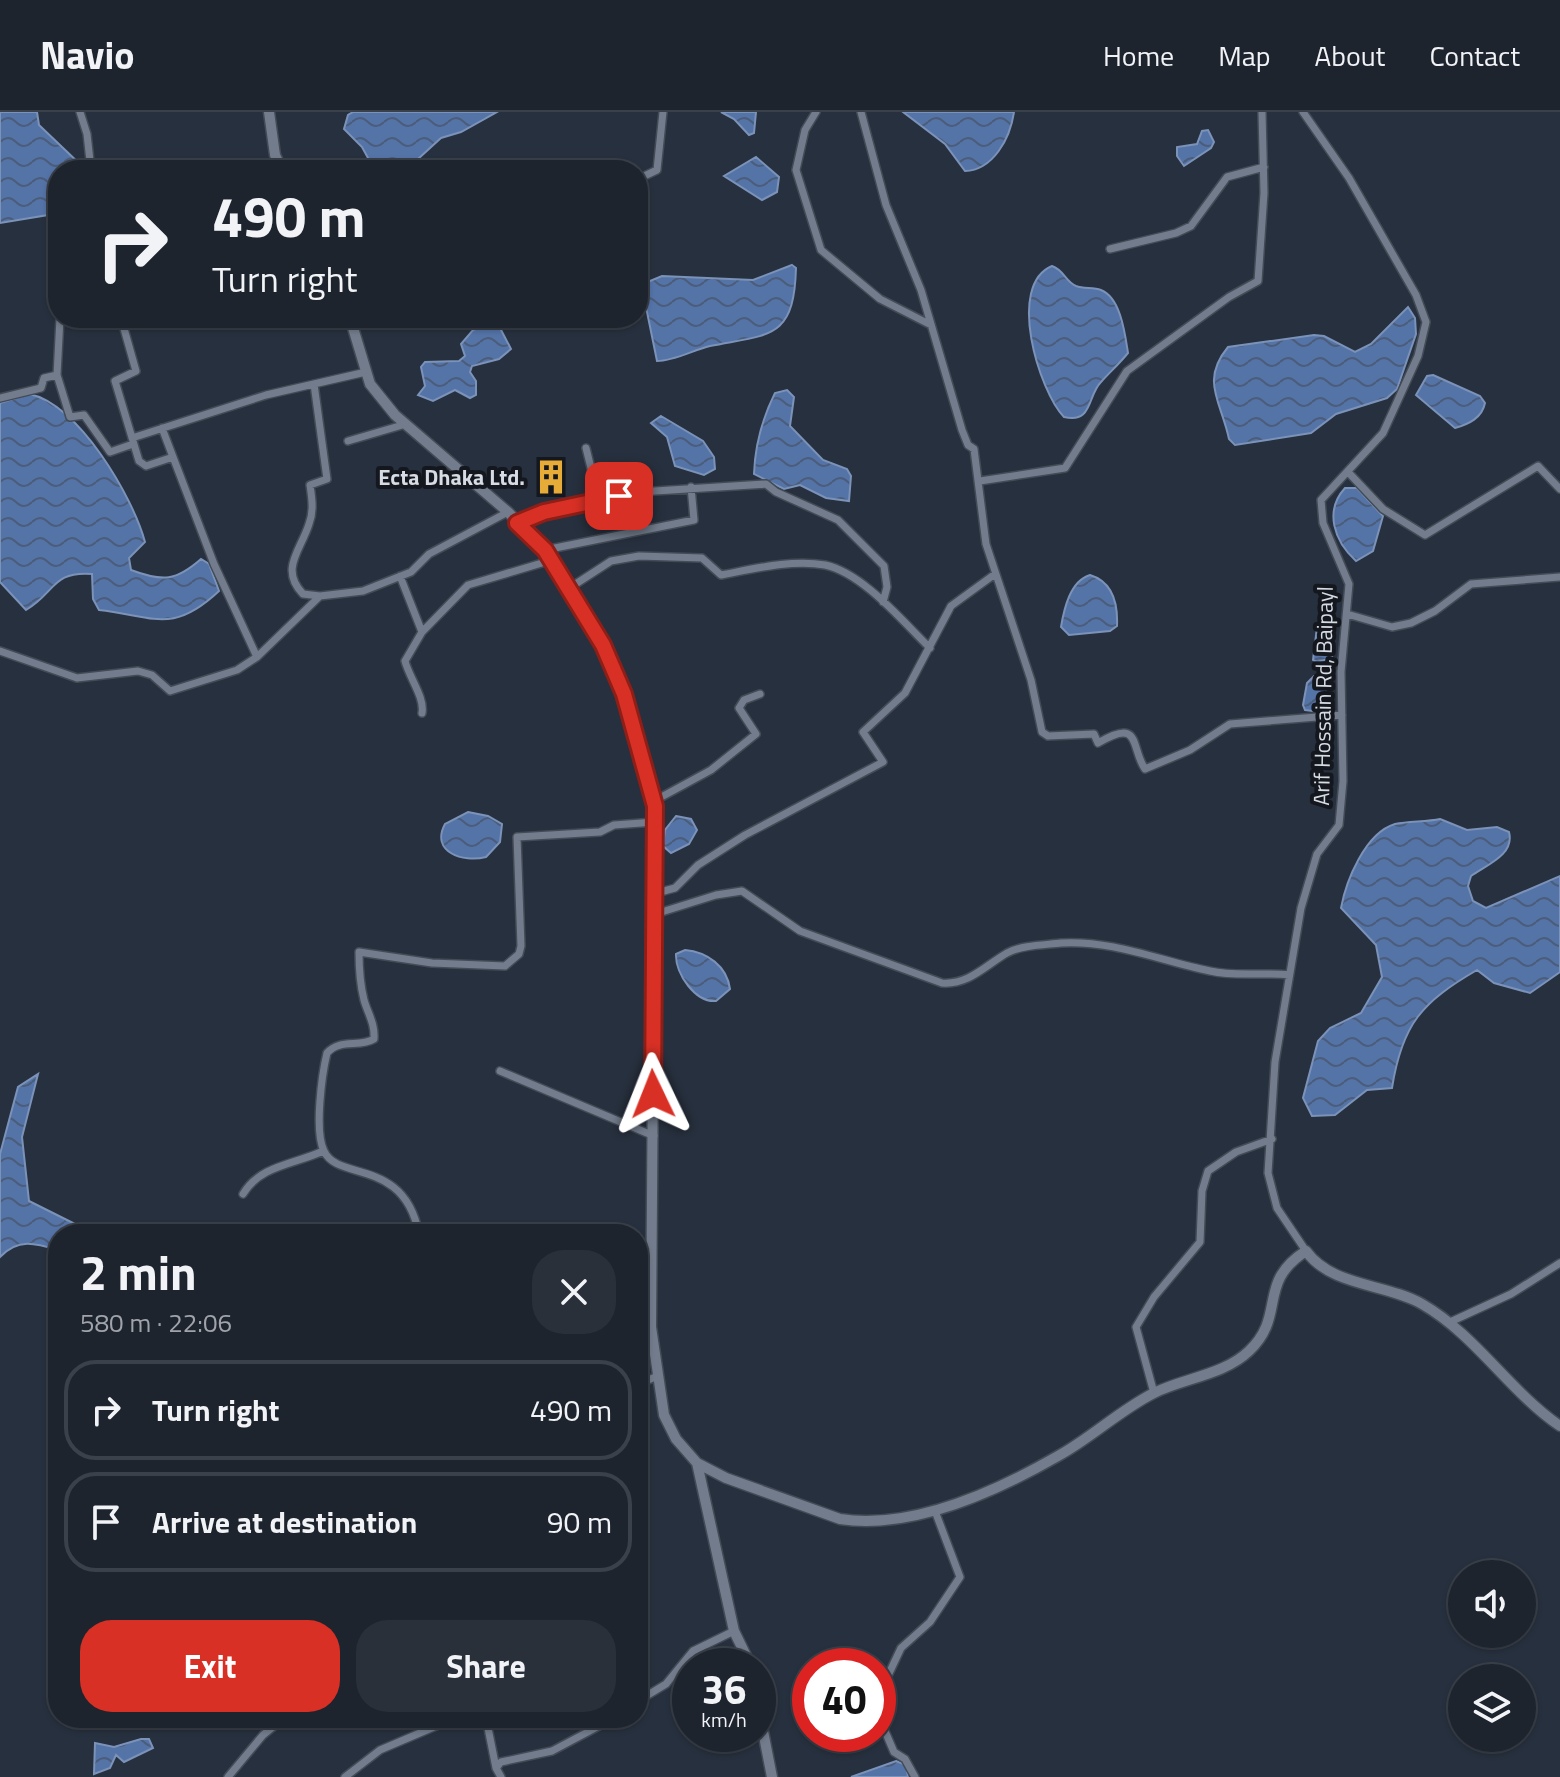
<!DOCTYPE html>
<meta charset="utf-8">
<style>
body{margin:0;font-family:"Titillium Web",sans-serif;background:#2a303a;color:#f1f3f6;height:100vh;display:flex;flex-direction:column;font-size:30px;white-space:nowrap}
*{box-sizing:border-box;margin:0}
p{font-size:26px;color:#a0a4aa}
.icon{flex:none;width:44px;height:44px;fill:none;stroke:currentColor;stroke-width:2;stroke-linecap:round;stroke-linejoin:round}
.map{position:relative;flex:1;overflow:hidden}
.drawer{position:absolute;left:48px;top:1112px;width:600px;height:504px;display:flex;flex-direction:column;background:#1d242e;border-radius:32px;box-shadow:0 2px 6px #0004,0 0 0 2px #3b414a}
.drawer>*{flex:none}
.guide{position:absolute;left:48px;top:48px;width:600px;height:168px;border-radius:32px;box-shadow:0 2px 6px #0004,0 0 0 2px #3b414a;background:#1d242e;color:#f1f3f6;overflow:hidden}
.controls{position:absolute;left:1448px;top:1448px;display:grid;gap:16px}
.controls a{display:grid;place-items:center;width:88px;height:88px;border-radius:50%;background:#1d242e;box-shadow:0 2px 6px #0004,0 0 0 2px #3b414a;font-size:40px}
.speed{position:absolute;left:672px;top:1536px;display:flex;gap:16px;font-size:40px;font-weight:700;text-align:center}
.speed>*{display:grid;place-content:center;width:104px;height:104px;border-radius:50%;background:#1d242e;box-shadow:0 2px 6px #0004,0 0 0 2px #3b414a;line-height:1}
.speed small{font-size:20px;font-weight:400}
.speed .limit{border:12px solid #d22;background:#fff;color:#111}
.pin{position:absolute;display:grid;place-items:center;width:68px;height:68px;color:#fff;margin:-34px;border-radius:16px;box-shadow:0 4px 12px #0006}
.me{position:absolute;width:88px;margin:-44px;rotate:358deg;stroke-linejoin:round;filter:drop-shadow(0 0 6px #0008)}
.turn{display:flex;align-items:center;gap:28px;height:168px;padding:0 32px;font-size:36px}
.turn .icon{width:104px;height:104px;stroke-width:2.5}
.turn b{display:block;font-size:56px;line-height:68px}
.round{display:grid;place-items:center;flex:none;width:84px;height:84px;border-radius:32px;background:#2a303a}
.summary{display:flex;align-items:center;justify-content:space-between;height:136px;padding:0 32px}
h1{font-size:48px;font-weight:700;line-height:60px}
.primary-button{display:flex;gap:16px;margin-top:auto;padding:16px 32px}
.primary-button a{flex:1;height:92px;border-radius:32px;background:#d93025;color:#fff;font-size:32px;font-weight:700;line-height:92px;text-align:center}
.primary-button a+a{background:#2a303a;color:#f1f3f6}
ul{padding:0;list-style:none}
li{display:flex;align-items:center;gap:24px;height:100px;margin:0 16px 12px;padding:0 16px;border:4px solid #3b414a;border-radius:32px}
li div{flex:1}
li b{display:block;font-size:30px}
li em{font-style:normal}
header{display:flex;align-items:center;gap:48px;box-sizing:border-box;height:112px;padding:0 40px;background:#1d242e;border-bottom:2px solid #3b414a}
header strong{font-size:38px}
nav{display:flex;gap:44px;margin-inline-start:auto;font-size:28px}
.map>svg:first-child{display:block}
</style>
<header>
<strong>Navio</strong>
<nav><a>Home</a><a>Map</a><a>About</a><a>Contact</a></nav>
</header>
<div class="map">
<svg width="1560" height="1665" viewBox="0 0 1560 1665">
<defs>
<pattern id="water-waves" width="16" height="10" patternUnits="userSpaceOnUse" patternTransform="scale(2)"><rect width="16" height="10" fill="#5473a7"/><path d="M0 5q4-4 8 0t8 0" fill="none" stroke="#4b5d7a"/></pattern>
</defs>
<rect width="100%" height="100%" fill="#27303e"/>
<path fill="url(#water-waves)" stroke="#7b92b9" stroke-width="2" d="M0,0H37L39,13L84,56L58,58V95L54,102L0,111Z
M353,0H497L461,20L441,26L406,58L374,57L362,35L344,17L348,3Z
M721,0H756L754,21L749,23L734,7Z
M903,0H1014C1010,27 993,58 965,59L945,32Z
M1208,18L1214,30L1211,36L1184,54L1177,44V35L1197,32L1202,19Z
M756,45L779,65L777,80L762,88L724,64Z
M792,153L796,156C794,228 770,222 710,234C693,238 674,249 657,249L646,195L638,188V174L662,164L753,168Z
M1052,154C1064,158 1065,169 1076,174C1084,177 1093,175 1101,178C1121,186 1125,222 1128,241C1119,252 1110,260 1101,270C1087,284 1093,312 1064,305C1039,279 1006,173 1052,154Z
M1408,195L1415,206L1416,222L1397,277L1387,286L1336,302L1311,321L1235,333L1229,327C1221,289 1200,269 1228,235L1314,223L1324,224L1355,240L1371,232Z
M485,213L500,216L511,237L499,247L472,254L470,260L476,269V283L470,286L455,278L433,289L418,283L425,274L421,255L425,250L459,249L465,244L461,232L473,218Z
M1433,263L1480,284L1485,291C1482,306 1469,312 1455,316L1416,283L1427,264Z
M787,278L794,285L790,314L823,348L847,357L851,364L849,389L826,386L800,373L784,377L754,362C755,333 762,307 775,281Z
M29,282C78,291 133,385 145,430L129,446L131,458C163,470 176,469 201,447L209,452L219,479C172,523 154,504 99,498L93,487L92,462C52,459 56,480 26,498L0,470V291Z
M661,304L703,329L714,345L715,357L704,363L675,354L667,325L651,311Z
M1345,376H1357L1383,404L1373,439L1356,449C1334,429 1324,399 1345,376Z
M1090,463C1113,470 1118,492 1117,514L1110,519L1069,523L1061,515C1064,497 1070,469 1090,463Z
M1325,501L1334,505L1332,546L1317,550L1313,548L1317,515Z
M1314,564L1324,565L1328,593L1321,600L1305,598L1303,593L1307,571Z
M468,700L488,704L502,712L500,730L486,745C463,751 430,740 445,712Z
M676,704L691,707L697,718L689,732L671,741L663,734L665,718Z
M1440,707L1467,718L1497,715L1509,720C1515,743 1486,753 1471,764L1468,774L1473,789L1486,796L1560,764V860L1530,881L1494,871L1477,858C1422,890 1402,912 1392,976L1367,978L1335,1003L1312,1004L1303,986L1318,929L1330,916L1361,901L1382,865L1376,833L1341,796C1346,769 1365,721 1395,712C1409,709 1426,710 1440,707Z
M685,838C707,840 727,854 730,877L716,889C696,891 675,862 676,842Z
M38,962L22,1025L29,1089L95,1122H58V1138C35,1131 18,1126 0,1145V1042L18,975Z
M141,1627H149L153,1636L124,1650L116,1643L110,1656L94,1662L95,1631L114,1635Z
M896,1649L906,1653L908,1665H851Z"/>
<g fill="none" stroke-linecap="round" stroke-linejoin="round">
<g stroke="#434b56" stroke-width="10">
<path id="street" d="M80,0L87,22L91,58
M816,0L805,18L796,58L821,138L880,187L931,213
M861,0L886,93L921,178L962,318L968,333L974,337L986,432L1031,568L1042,620L1048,624L1094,622L1098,631C1142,605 1130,635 1145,657L1190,638L1230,612L1342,603
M1303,0L1349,66L1416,183L1426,210L1418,244L1383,321L1321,388L1323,411L1349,472L1341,560L1343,669L1339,713L1317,742L1301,796L1275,950L1268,1061L1277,1096L1306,1139
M638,67L657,58L663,0
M1110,137L1176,121L1191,114L1227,65L1264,55
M57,263L70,305L84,303L110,340L133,332
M314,272L327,367L310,373C312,387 314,399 309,412C301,438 279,457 303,482L320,484
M0,286L41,276L44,266L57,263L60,206
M162,316L173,345
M132,326L266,283L366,260
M348,329L406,312
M586,336L599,388
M1349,361L1383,397L1425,423L1538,354L1560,377
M980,369L1065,356L1127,259L1229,185L1258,169L1264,81L1262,0
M517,411L544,400L639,380L766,372L776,380L838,408L884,454L887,475L883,490
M545,438L694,408L691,375
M400,464L422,520L405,549C409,565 425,586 422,601
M571,475L611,449L639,444L702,446L721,463C753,457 792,447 825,453C863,461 903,510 930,536
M1347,502L1392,515L1411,511L1435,499L1471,472L1560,465
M422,520L468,473L552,448
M0,539L77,566L138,559L152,563L170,579L237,558L257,545L214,452L173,345L146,354L139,349L115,269L136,259L121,206
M257,545L320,484L363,479L411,460L429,442L508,400
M654,689L711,658L756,622L739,596L744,588L760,582
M653,782L675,776L698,753L745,723L883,650L863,620L905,581L951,494L995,462
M652,803L716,783L742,779L800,819L942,871C969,873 986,853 1007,841C1022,833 1044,833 1061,831C1114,828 1160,849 1210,859C1236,865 1263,860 1289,863
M500,959L654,1024
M243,1082C260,1053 296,1052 323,1039
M419,1122C404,1045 338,1070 324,1039C314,1019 322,962 327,941C340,926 359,936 374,927C375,911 368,902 364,888C360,872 359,856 359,840L432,851L505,854L519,842L521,834L517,725L600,720L614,713L655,710
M638,1180H651
M1450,1210L1511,1182L1560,1151
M638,1272L658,1264
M1154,1281L1136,1215L1154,1185L1200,1130L1202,1079L1208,1059L1236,1040L1272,1027
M638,1589L666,1572L693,1539L734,1519
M878,1599L884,1572L901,1536L930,1510L960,1465L935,1399
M878,1603L894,1640L905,1647L915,1665
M486,1606L496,1656
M489,1606L493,1609L506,1606
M228,1665L263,1623L284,1606
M345,1665L380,1638L455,1606
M501,1665L496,1656L501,1650L552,1639L614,1606"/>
</g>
<g stroke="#434b56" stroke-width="13">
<path id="secondary" d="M269,0L275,43L282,58
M350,206L370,272L395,303L508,400L545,438L571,475L624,582L640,636L655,694L651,1215L664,1303L676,1327L697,1351L726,1366L840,1407C911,1418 997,1379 1058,1344C1091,1326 1120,1298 1154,1281C1184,1266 1224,1263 1249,1239C1287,1203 1256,1171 1306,1139C1332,1175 1385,1171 1422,1192C1476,1223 1509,1279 1560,1314
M697,1351L734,1519L751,1554
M758,1594L772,1665"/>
</g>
<use href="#street" stroke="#727c8c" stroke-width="7"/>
<use href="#secondary" stroke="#727c8c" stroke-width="10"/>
</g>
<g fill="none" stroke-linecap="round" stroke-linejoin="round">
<g stroke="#8d1f18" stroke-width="20">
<path id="route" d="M619,384L544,400L517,411L545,438L603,533L624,582L655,694L653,982"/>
</g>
<use href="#route" stroke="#d93025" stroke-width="14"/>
</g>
<defs>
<g id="building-bare" transform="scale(2.76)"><path d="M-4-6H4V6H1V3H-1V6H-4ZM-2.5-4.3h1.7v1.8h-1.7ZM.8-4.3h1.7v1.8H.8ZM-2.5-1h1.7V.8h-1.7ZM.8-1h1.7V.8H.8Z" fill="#e7ac37" stroke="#14181e" stroke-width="2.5" paint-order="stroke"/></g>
</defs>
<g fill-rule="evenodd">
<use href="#building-bare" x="551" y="365"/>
</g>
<g text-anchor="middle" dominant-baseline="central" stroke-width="8" stroke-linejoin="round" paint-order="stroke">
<g font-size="22" font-weight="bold" fill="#d6dbe4" stroke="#14181e" text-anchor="end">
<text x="525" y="365">Ecta Dhaka Ltd.</text>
</g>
<g font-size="22" fill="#d6dbe4" stroke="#14181e">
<text transform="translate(1323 584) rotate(-89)">Arif Hossain Rd, Baipayl</text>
</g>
</g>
</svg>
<div class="controls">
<a><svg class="icon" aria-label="sound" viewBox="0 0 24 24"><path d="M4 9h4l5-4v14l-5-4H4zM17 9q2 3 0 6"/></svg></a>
<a><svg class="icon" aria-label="layers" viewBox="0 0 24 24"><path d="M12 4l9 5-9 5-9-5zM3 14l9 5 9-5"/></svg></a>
</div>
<div class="speed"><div>36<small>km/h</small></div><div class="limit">40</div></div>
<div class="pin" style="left:619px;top:384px;background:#d93025"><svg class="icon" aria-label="arrive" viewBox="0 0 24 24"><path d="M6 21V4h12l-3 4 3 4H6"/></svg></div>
<svg class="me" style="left:653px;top:982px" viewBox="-20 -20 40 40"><path d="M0-17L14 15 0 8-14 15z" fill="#d93025" stroke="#fff" stroke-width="4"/></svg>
<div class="guide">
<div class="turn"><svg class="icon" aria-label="right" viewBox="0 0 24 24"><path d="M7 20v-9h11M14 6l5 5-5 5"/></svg><div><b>490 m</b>Turn right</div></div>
</div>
<section class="drawer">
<div class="summary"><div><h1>2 min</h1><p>580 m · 22:06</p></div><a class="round"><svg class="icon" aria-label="close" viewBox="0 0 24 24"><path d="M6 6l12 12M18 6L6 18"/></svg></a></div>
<ul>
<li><svg class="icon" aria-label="right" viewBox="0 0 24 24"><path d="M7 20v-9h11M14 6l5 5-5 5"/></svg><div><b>Turn right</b></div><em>490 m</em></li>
<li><svg class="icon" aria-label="arrive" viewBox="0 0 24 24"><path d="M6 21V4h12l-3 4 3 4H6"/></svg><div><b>Arrive at destination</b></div><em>90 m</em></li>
</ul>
<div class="primary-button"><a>Exit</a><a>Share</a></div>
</section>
</div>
